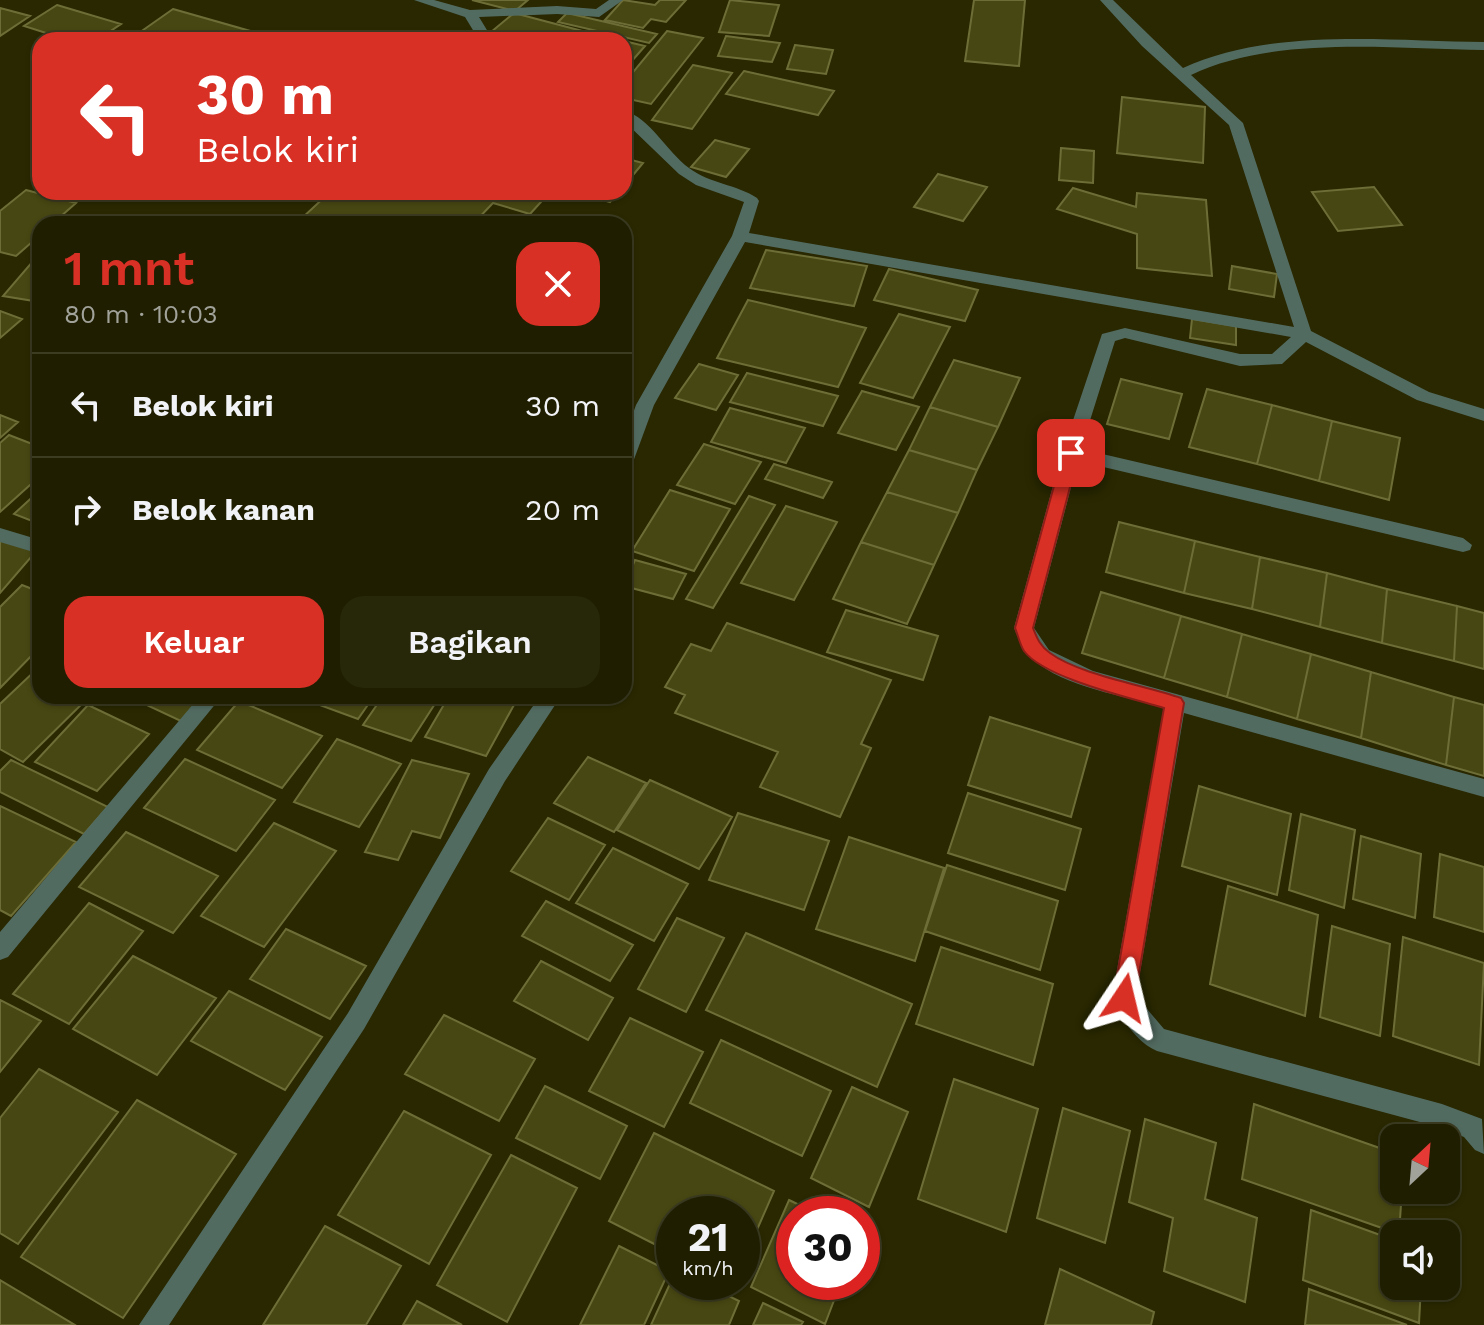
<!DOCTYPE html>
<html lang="id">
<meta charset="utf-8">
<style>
body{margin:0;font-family:"Work Sans",sans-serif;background:#27270a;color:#f1f3f6;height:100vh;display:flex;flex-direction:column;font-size:30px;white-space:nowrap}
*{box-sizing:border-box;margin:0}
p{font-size:26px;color:#a1a299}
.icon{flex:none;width:44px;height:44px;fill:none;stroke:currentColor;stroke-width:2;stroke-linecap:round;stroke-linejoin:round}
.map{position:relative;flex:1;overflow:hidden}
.side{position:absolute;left:32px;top:216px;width:600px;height:488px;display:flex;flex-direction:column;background:#1f1e00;border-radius:24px;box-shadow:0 2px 6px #0004,0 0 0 2px #3c3c22}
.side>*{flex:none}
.guide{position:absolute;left:32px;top:32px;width:600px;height:168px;border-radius:24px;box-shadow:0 2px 6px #0004,0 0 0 2px #3c3c22;background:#d93025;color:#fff;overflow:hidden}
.needle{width:52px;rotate:26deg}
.controls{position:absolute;left:1380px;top:1124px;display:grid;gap:16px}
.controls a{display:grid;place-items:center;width:80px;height:80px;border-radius:16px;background:#1f1e00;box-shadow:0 2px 6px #0004,0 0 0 2px #3c3c22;font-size:40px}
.speed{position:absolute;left:656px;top:1196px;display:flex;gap:16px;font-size:40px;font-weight:700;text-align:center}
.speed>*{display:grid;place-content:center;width:104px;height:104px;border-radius:50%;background:#1f1e00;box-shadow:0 2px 6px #0004,0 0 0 2px #3c3c22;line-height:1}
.speed small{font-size:20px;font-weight:400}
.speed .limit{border:12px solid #d22;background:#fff;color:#111}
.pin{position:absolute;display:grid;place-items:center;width:68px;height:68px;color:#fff;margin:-34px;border-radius:16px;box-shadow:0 4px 12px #0006}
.me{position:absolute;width:88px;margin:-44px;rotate:10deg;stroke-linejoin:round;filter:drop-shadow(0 0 6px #0008)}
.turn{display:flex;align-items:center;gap:28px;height:168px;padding:0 32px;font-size:36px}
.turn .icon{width:104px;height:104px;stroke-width:2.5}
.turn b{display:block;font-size:56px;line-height:68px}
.round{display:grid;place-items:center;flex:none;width:84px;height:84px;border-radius:24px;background:#27270a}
.head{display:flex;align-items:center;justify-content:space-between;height:136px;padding:0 32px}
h1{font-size:48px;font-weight:600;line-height:60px;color:#d93025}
.cta{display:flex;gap:16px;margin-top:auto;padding:16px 32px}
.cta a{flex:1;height:92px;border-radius:24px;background:#d93025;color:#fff;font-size:32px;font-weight:600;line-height:92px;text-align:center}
.cta a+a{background:#27270a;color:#f1f3f6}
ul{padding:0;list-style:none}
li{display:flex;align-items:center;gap:24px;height:104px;padding:0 32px;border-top:2px solid #3c3c22}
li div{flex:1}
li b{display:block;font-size:30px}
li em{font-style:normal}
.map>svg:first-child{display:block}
</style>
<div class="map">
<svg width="1484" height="1325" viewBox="0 0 1484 1325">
<rect width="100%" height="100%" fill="#292800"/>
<path fill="#474713" stroke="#6d6e37" stroke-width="2" d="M472,0H528L515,11Z
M623,0L655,5L660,0H686L666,22L651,19L643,28L605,20Z
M730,0L779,5L769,36L719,32Z
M974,0H1025L1019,66L965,61Z
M57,5L121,24L97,40H68L24,26Z
M0,8L30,16L0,36Z
M173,9L282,40H129Z
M514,13L590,33L582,40H520L491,32Z
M567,13L657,34L649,43L558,22Z
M667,31L703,38L651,104L624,98V83Z
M726,36L780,43L772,62L718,56Z
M624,41L645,46L624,70Z
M795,45L833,50L826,74L787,69Z
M693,65L732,73L692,129L652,120Z
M744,71L834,91L818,115L726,94Z
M1122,97L1205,107L1203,163L1117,153Z
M715,140L749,149L726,177L691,167Z
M1061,148L1094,151L1093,183L1059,180Z
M624,158L643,163L624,186Z
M938,174L987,187L963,221L914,207Z
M1374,187L1402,225L1338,231L1312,192Z
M1073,188L1136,207L1137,193L1206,200L1212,276L1137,268V234L1057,209Z
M26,190L76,203L52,224H40V235L16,256L0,252V211Z
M330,192H550L530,214L493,203L473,224H321L302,218Z
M575,192H618L610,202Z
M766,250L867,266L854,306L750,288Z
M40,253V302L3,296Z
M1232,266L1277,274L1274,297L1229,289Z
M889,269L978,290L965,321L874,300Z
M748,300L866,328L838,387L717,358Z
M0,311L22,319L0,338Z
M899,314L950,327L913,398L860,383Z
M1192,319L1236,326V345L1190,338Z
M954,360L1020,378L998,427L930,407Z
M699,364L738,375L716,410L675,398Z
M747,373L838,396L823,426L730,402Z
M1121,379L1182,394L1169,439L1107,424Z
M1207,389L1272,405L1257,464L1189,447Z
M862,391L919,407L896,450L838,433Z
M1272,405L1332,421L1319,481L1257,464Z
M930,407L998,427L977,470L909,450Z
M730,408L805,428L786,463L711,442Z
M0,415L18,422L0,438Z
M1332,421L1400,438L1389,500L1319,481Z
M9,435L40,447V476L0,512V443Z
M704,444L761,462L735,504L677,485Z
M909,450L977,470L958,513L887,492Z
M774,464L832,482L823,498L765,479Z
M40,490V524L14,514Z
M670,490L730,509L694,571L632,551Z
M887,492L958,513L934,565L861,542Z
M749,496L775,505L713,608L686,599Z
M786,506L837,522L794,600L741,583Z
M1119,522L1195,541L1184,593L1106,572Z
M0,538L38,549L0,593Z
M1195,541L1260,557L1252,609L1184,593Z
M861,542L934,565L907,624L833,599Z
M1260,557L1327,573L1320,627L1252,609Z
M635,560L686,574L673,599L624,586Z
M1327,573L1387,589L1382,643L1320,627Z
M22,585L40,592V647L0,688V607Z
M1387,589L1457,606L1454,661L1382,643Z
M1101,592L1181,616L1164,678L1082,653Z
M1457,606L1484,613V669L1454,661Z
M846,610L938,636L923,680L827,652Z
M1181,616L1242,634L1227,697L1164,678Z
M727,623L891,680L861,744L871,748L840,817L760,787L778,752L675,713L685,695L665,687L691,644L711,651Z
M1242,634L1311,654L1297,719L1227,697Z
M1311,654L1371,672L1361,738L1297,719Z
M40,666V696H90L23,762L0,749V704Z
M1371,672L1454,697L1446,765L1361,738Z
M142,696H206L183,722L138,701Z
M322,696H374L358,719L317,704Z
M383,696H440L411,741L363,725Z
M449,696H492L515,703L486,756L425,737Z
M1454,697L1484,705V776L1446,765Z
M239,701L322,736L282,788L197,750Z
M88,705L149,734L97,791L35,762Z
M990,717L1090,748L1071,817L968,785Z
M337,739L401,764L359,827L294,802Z
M588,757L646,783L614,832L554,803Z
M185,759L275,800L236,851L144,808Z
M11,760L108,807L84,834L0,792V771Z
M412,760L469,774L440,838L412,831L398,860L365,852Z
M650,780L732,817L699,869L617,830Z
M1199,786L1291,814L1277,895L1182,866Z
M968,793L1081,829L1065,890L948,853Z
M0,806L76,842L11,916L0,910Z
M738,813L829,841L804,910L709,880Z
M1301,814L1355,830L1344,908L1289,890Z
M548,818L605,845L569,900L511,871Z
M274,823L336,851L264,947L201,916Z
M126,832L218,876L173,933L79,887Z
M1361,836L1421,854L1415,918L1353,899Z
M849,837L944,868L915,961L816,929Z
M613,848L688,884L654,941L576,903Z
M1440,854L1484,867V932L1434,917Z
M947,865L1058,901L1040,970L925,931Z
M1228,886L1318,915L1305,1016L1210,984Z
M546,901L633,945L610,981L522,936Z
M89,903L143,931L69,1024L13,994Z
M677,918L724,938L686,1012L638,989Z
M1332,926L1390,944L1380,1036L1320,1017Z
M286,929L366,966L330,1019L250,979Z
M746,933L912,1004L877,1087L706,1010Z
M1403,937L1484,963L1479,1065L1393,1036Z
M941,947L1053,984L1033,1065L916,1024Z
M133,956L216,998L157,1075L73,1029Z
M541,961L613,998L588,1040L514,1001Z
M229,991L322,1037L285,1090L191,1041Z
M0,1000L41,1021L0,1072Z
M444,1015L535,1059L499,1121L405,1074Z
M630,1018L703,1052L664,1127L589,1091Z
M721,1040L831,1091L802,1156L690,1103Z
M39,1069L118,1112L18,1244L0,1233V1118Z
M954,1079L1038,1109L1006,1232L918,1199Z
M545,1086L627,1126L600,1179L516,1138Z
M852,1087L908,1112L869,1207L811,1178Z
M137,1100L236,1154L123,1318L21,1257Z
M1254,1104L1394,1153V1190H1402L1399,1234L1242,1179Z
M1063,1108L1130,1131L1105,1243L1037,1218Z
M404,1111L491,1155L429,1264L338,1215Z
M1145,1119L1216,1143L1205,1199L1257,1218L1245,1302L1164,1271L1173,1218L1129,1202Z
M654,1133L774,1191L742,1264V1214H674V1254L609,1221Z
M511,1155L577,1188L507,1322L437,1285Z
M789,1200L818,1214H794V1282H841L825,1324L751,1287Z
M1311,1210L1394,1240V1286H1421L1419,1323L1303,1280Z
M325,1226L401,1266L366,1325H263Z
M619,1246L669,1271L644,1325H580Z
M1060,1269L1154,1312L1151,1325H1045Z
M674,1275V1282H700L739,1301L729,1325H651Z
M0,1280L75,1325H0Z
M1309,1289L1407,1325H1305Z
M417,1301L462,1325H403Z
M763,1303L803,1322L801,1325H753Z"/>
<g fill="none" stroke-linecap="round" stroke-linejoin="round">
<path fill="#526b61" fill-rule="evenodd" d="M414,0H434L470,10L557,6L596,9L609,0H623L599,17L557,14L479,17L493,40H479L465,17Z
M1100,0H1113L1183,68C1271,27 1389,41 1484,42V50C1392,49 1275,35 1191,75L1243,123L1311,331L1429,392L1484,409V421L1417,400L1306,342L1282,364L1240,366L1125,338L1115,341L1081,449L1463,538L1472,545L1470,550L1463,552L1078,461L1034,628L1049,650L1093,671L1484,779V797L1184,713L1136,996L1164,1029L1442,1104L1482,1119L1484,1154L1475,1150L1464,1137L1442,1128L1157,1051C1136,1042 1121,1018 1112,998L1164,707C1127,697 1062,686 1034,660C1024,652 1019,640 1014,628L1062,453L1102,334L1125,328L1240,354H1272L1291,337L745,242L654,405L633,462L624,468V438L636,405L732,236L744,202L696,185L679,174L624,121V110C651,119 666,151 689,168C710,184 736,184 757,198L759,201L749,233L1294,327L1229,125L1142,46Z
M0,528L40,540V554L0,542Z
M200,696H222L8,957L0,960V932Z
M540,696H561L505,781L364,1029L169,1325H139L348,1013L489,769Z"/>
</g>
<path fill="#d93025" stroke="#8d1f18" stroke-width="2" d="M1071,448L1079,453L1033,628C1037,638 1040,646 1050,653C1080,675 1144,685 1181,698L1184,703L1135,998L1132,1006L1124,1009L1116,1006L1113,998L1164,708C1131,698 1044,678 1024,651C1020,645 1018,635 1015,628L1063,453Z"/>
</svg>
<div class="controls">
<a><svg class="needle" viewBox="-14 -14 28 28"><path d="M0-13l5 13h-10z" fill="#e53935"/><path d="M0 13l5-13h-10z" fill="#a1a299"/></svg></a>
<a><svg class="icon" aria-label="sound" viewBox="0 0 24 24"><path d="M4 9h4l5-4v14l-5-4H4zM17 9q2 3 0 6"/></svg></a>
</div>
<div class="speed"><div>21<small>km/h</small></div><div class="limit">30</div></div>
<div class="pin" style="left:1071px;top:453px;background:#d93025"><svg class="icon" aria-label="arrive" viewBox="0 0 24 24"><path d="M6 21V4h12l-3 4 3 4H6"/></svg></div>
<svg class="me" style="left:1124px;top:998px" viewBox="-20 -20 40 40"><path d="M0-17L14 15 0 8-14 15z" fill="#d93025" stroke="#fff" stroke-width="4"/></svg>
<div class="guide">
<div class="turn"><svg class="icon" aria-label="left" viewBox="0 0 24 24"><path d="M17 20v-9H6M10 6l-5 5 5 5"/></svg><div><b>30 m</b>Belok kiri</div></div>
</div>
<section class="side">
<div class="head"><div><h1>1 mnt</h1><p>80 m · 10:03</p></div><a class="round" style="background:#d93025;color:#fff"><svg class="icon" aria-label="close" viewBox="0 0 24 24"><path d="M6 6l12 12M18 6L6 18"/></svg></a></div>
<ul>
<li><svg class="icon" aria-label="left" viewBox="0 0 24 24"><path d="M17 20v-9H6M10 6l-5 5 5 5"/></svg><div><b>Belok kiri</b></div><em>30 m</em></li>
<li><svg class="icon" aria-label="right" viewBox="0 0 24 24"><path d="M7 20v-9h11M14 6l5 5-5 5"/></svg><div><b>Belok kanan</b></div><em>20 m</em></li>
</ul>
<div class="cta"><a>Keluar</a><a>Bagikan</a></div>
</section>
</div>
